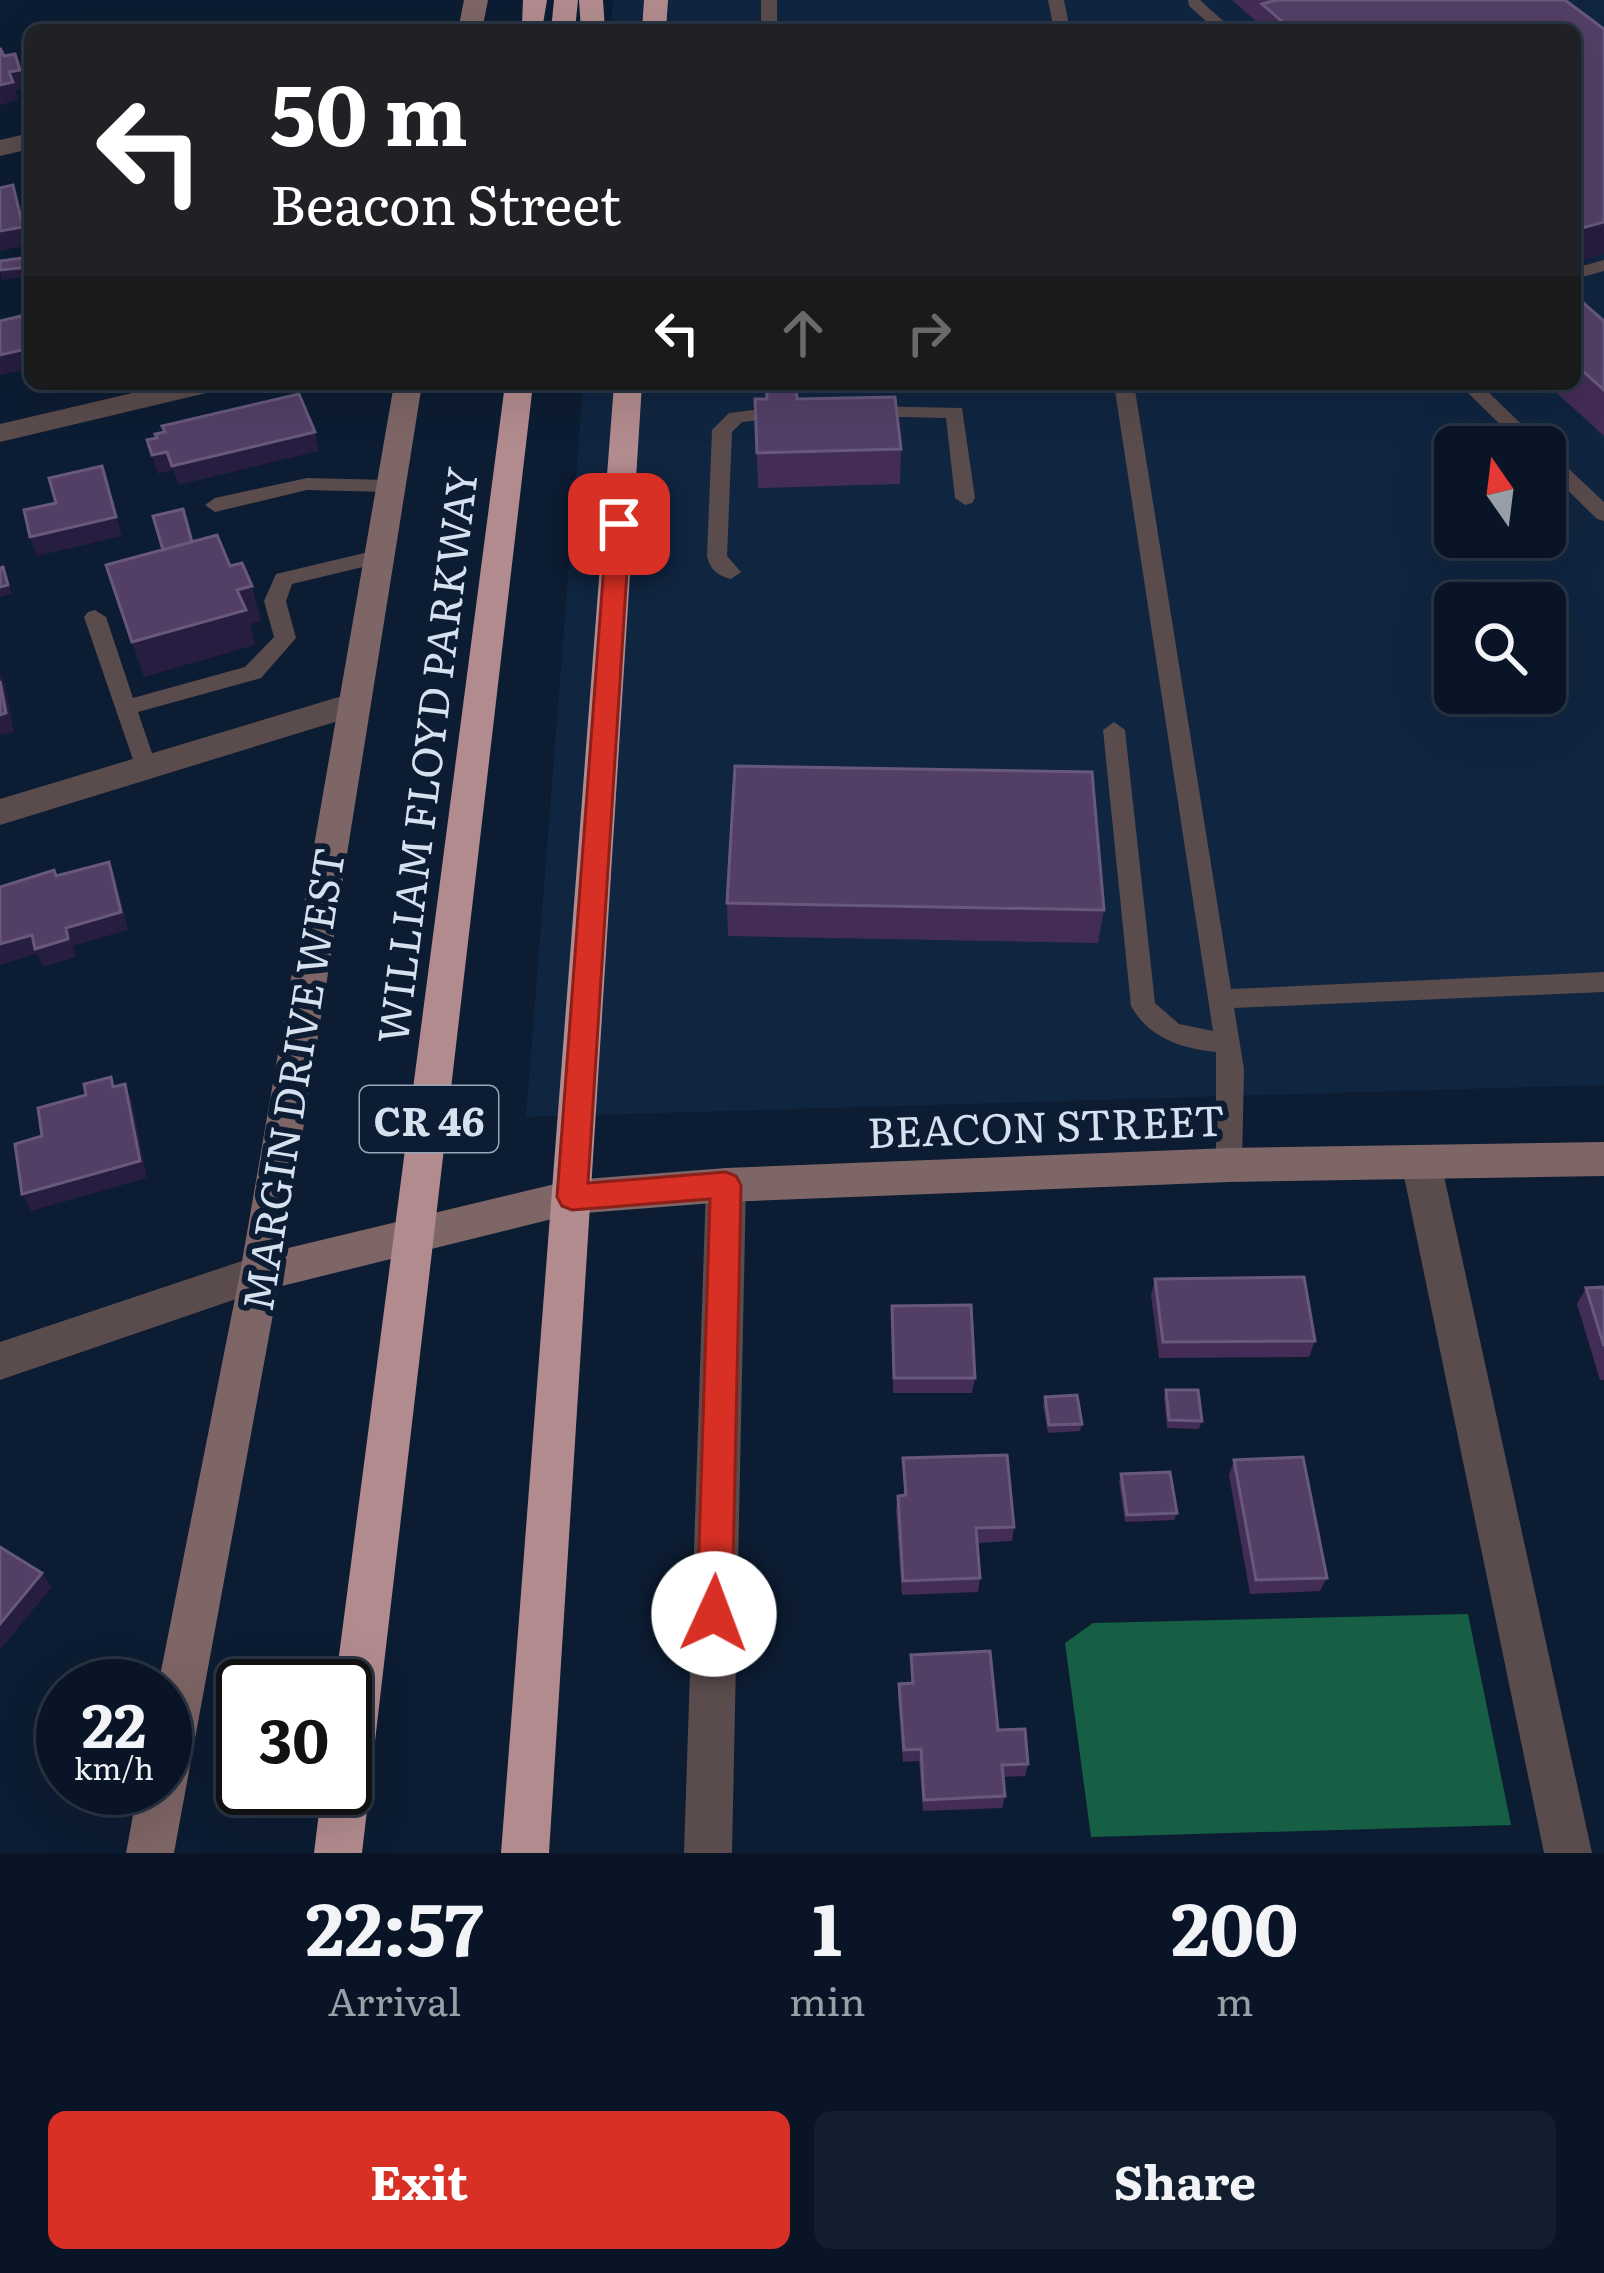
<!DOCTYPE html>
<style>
body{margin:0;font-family:Literata,serif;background:#121e2e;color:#f1f3f6;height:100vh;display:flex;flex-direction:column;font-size:45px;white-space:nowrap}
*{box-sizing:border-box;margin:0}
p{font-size:39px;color:#999fa7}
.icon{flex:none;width:66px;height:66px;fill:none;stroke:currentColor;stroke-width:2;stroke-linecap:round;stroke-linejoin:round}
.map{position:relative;height:1853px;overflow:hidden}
.details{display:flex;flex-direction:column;background:#091526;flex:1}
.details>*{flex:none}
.top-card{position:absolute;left:24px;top:24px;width:1557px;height:366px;border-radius:18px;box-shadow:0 12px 48px #0002,0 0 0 3px #293443;background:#202124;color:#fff;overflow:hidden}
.needle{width:78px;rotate:346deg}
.buttons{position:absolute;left:1434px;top:426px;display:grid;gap:24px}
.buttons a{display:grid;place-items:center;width:132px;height:132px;border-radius:18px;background:#091526;box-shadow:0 12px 48px #0002,0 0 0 3px #293443;font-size:60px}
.speed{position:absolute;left:36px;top:1659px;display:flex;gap:24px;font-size:60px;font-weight:700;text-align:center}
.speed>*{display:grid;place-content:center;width:156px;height:156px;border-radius:50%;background:#091526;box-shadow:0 12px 48px #0002,0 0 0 3px #293443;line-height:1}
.speed small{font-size:30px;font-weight:400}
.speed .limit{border:6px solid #111;border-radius:18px;background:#fff;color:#111}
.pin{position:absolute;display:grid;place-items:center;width:102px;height:102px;color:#fff;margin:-51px;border-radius:24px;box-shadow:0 6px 18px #0006}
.me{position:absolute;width:132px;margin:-66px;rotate:2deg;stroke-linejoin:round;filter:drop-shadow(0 0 9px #0008)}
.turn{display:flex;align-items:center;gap:42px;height:252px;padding:0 48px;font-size:54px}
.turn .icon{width:156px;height:156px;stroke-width:2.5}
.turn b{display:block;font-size:84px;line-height:102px}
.lanes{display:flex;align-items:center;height:114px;padding:0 48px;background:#0003;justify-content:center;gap:60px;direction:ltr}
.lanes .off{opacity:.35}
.eta{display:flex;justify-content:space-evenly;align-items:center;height:204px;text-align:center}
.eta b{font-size:72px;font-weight:700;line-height:84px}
.primary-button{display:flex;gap:24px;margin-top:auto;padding:24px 48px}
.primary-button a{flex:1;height:138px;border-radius:18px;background:#d93025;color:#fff;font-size:48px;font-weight:700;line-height:138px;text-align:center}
.primary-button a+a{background:#121e2e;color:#f1f3f6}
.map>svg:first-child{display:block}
</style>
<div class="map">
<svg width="1604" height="1853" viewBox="0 0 1604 1853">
<rect width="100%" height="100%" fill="#0c1c32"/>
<path fill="#102540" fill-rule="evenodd" d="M613,0H1604V1085L526,1117L583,384H1575V30H611ZM1455,447H1545V537H1455ZM1455,603H1545V693H1455Z"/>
<path fill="#165f45" d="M1468,1614L1511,1825L1091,1837L1065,1643L1093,1623Z"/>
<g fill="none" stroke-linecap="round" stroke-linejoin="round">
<path fill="#5a4b4c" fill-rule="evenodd" d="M761,0H777V30H761Z
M1048,0H1064L1070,30H1054Z
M1188,0H1200L1233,30H1216L1189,6Z
M1604,260V271L1575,279V268Z
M1114,384H1134L1231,989L1604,972V992L1234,1008L1244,1069L1242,1165L1238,1173L1229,1176L1220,1173L1216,1165V1052C1180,1048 1149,1038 1131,1006L1103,730L1114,722L1125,730L1155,1003L1179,1024L1213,1031Z
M1459,384H1480L1545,447H1523Z
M787,406L794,408V416L742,422L732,432L727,556L741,572L731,579C717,575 710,570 707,556L712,430L729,413Z
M864,406L962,408L975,498L972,503L965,505L955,498L946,418L857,416V408Z
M1545,451L1552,453L1604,502V521L1597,519L1545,468Z
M307,478L389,480L399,486L389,492L307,490L215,512L205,505L215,498Z
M377,550L384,552L387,557L384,562L292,584L286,601L296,638L261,678L138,712L158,771L155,777H139L84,617L88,612L95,610L106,617L133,698L245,667L274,637L264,601L276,574Z"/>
<path fill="#5a4b4c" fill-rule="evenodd" d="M30,133V149L0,156V140Z
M171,384H223L219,390L0,442V424Z
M352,693L364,697L368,705L364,713L0,825V799Z
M1421,1145L1435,1150L1441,1162L1592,1853H1544L1401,1162L1407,1150Z
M726,1168L740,1173L746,1185L732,1853H684L706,1185L712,1173Z
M260,1255L274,1260L280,1273L274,1286L0,1380V1342Z"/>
<path fill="#7e6566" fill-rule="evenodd" d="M464,0H488L482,30H458Z
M394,384H422L284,1249L572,1180L726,1168L1229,1148L1604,1142V1176L1229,1182L726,1202L572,1214L278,1287L174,1853H126L138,1788H165V1686H158L240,1273Z"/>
<path fill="#b28b8e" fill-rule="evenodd" d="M523,0H547L542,30H516L522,23Z
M554,0H578L575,30H551Z
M579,0H603L605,30H581Z
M644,0H668L666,30H642Z
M505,384H533L362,1853H314L322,1788H345V1686H335Z
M614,384H642L549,1853H501Z"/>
</g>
<path fill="#432c56" d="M1232,0H1565L1575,30H1258L1259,24Z
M1575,302L1604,321V436L1547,384H1575Z
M755,399H797L901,449L900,484L758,488Z
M727,903L1104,910L1098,943L728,936Z
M1155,1279L1315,1341L1309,1357L1159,1358L1151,1295Z
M1604,1287V1380H1600L1577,1304L1586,1288Z
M892,1306L975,1378L972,1393H893Z
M1166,1390L1202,1421L1199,1429L1167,1428L1164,1397Z
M1045,1397L1082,1424L1080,1431L1048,1433L1043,1405Z
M903,1458L1014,1527L1012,1541L977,1543L980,1578L978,1592L902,1595L896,1510L898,1496L904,1495Z
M1234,1460L1327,1578L1320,1591L1250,1594L1229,1475Z
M1121,1474L1177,1513L1174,1520L1125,1522L1119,1482Z
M911,1655L998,1730L1028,1764L1025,1776L1003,1777L1005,1796L1002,1808L923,1811L919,1761L903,1762L898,1697L899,1684L911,1683Z"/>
<path fill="#261d40" d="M20,70L26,88L15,90L18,100L0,105V85L9,72Z
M13,185L29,245L0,251V231Z
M1604,222V254L1575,262V230Z
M30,267V276L2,280L0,270Z
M30,348V369L0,375V355Z
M315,432L319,451L178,485L172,466Z
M167,452L172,470L158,474L152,455Z
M102,466L122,536L37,556L30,537Z
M3,567L12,594L0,597V587Z
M252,586L261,621L250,624L255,645L144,677L132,642L237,590Z
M0,673L5,685L14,732L0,735Z
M109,862L116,880L128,930L73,946L76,957L43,967L37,954L0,965V944L66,928Z
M125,1084L132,1101L147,1178L31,1211L22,1194Z
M42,1573L52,1587L0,1650V1624Z"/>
<path fill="#533f66" stroke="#67587c" stroke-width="3" d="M1276,0H1565L1604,29V222L1575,230V30H1292L1262,4Z
M114,26L115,30H91Z
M0,48L4,56L15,54L20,70L9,72L13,82L0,85Z
M13,185L23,227L0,231V188Z
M30,257V267L0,270V261Z
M1581,301L1604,321V390L1575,364V302Z
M30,314V348L0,355V321Z
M786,384H796L797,399L895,397L901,449L757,453L755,399H767L766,385Z
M299,394L315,432L172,466L167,452L152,455L147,440L157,438L155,434L165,432L162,426Z
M102,466L116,517L30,537L24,510L56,503L49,478Z
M183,509L192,542L163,550L153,516Z
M217,535L230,566L242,563L252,586L237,590L246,610L132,642L106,565Z
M3,567L8,585L0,587V568Z
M0,681L6,713L0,715Z
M735,766L1092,772L1104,910L727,903Z
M109,862L121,912L66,928L68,939L35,949L32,935L0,944V887L54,870L56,876Z
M111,1077L113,1087L125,1084L140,1161L22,1194L15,1144L42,1136L38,1108L86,1095L84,1084Z
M1304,1277L1315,1341L1163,1342L1155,1279Z
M1604,1287V1346L1586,1288Z
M971,1305L975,1378H894L892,1306Z
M1166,1390H1198L1202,1421L1169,1420Z
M1077,1395L1082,1424L1049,1425L1045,1397Z
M1007,1455L1014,1527L976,1528L980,1578L903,1581L898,1496L906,1495L903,1458Z
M1303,1457L1327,1578L1256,1580L1234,1460Z
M1170,1472L1177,1513L1127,1515L1121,1474Z
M0,1547L42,1573L0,1624Z
M990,1651L998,1730L1025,1729L1028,1764L1002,1765L1005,1796L924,1800L921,1749L904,1750L899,1684L913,1683L911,1655Z"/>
<path fill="#d93025" stroke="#8d1f18" stroke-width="3" d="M619,517L630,524L588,1183L726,1172L736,1176L741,1185L732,1614L726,1626L714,1631L702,1626L697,1614L710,1199L572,1210L562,1206L557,1197L607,524Z"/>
<g text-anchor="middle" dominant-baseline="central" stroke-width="12" stroke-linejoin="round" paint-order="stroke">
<rect fill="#0c1c32" stroke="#99a6b7" stroke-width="3" x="360" y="1086" width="138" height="66" rx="9"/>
<g font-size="39" font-weight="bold" fill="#d6e1f0">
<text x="429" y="1119">CR 46</text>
</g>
<g font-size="42" fill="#d6e1f0" stroke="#0c1c32">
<text transform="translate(425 755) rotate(-83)">WILLIAM FLOYD PARKWAY</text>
<text transform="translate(291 1079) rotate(-81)">MARGIN DRIVE WEST</text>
<text transform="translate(1046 1124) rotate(-2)">BEACON STREET</text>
</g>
</g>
</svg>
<div class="buttons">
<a><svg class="needle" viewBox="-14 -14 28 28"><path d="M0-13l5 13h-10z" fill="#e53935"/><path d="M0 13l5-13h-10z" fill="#999fa7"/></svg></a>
<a><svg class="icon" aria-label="search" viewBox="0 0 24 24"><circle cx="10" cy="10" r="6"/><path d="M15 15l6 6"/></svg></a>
</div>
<div class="speed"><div>22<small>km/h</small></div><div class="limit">30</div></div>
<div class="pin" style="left:619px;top:524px;background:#d93025"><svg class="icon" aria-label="arrive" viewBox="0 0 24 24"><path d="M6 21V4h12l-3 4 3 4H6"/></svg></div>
<svg class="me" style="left:714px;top:1614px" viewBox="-20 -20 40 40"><circle r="19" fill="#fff"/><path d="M0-13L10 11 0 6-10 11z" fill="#d93025"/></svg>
<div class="top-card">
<div class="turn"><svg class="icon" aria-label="left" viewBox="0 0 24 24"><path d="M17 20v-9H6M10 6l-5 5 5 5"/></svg><div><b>50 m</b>Beacon Street</div></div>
<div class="lanes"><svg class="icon" aria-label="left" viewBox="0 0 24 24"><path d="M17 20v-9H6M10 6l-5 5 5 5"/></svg><svg class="icon off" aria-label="ahead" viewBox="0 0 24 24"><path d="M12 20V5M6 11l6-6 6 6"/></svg><svg class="icon off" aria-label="right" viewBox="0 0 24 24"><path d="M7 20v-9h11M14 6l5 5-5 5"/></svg></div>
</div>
</div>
<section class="details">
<div class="eta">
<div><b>22:57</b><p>Arrival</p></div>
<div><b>1</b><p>min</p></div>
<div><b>200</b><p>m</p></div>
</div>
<div class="primary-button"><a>Exit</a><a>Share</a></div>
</section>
